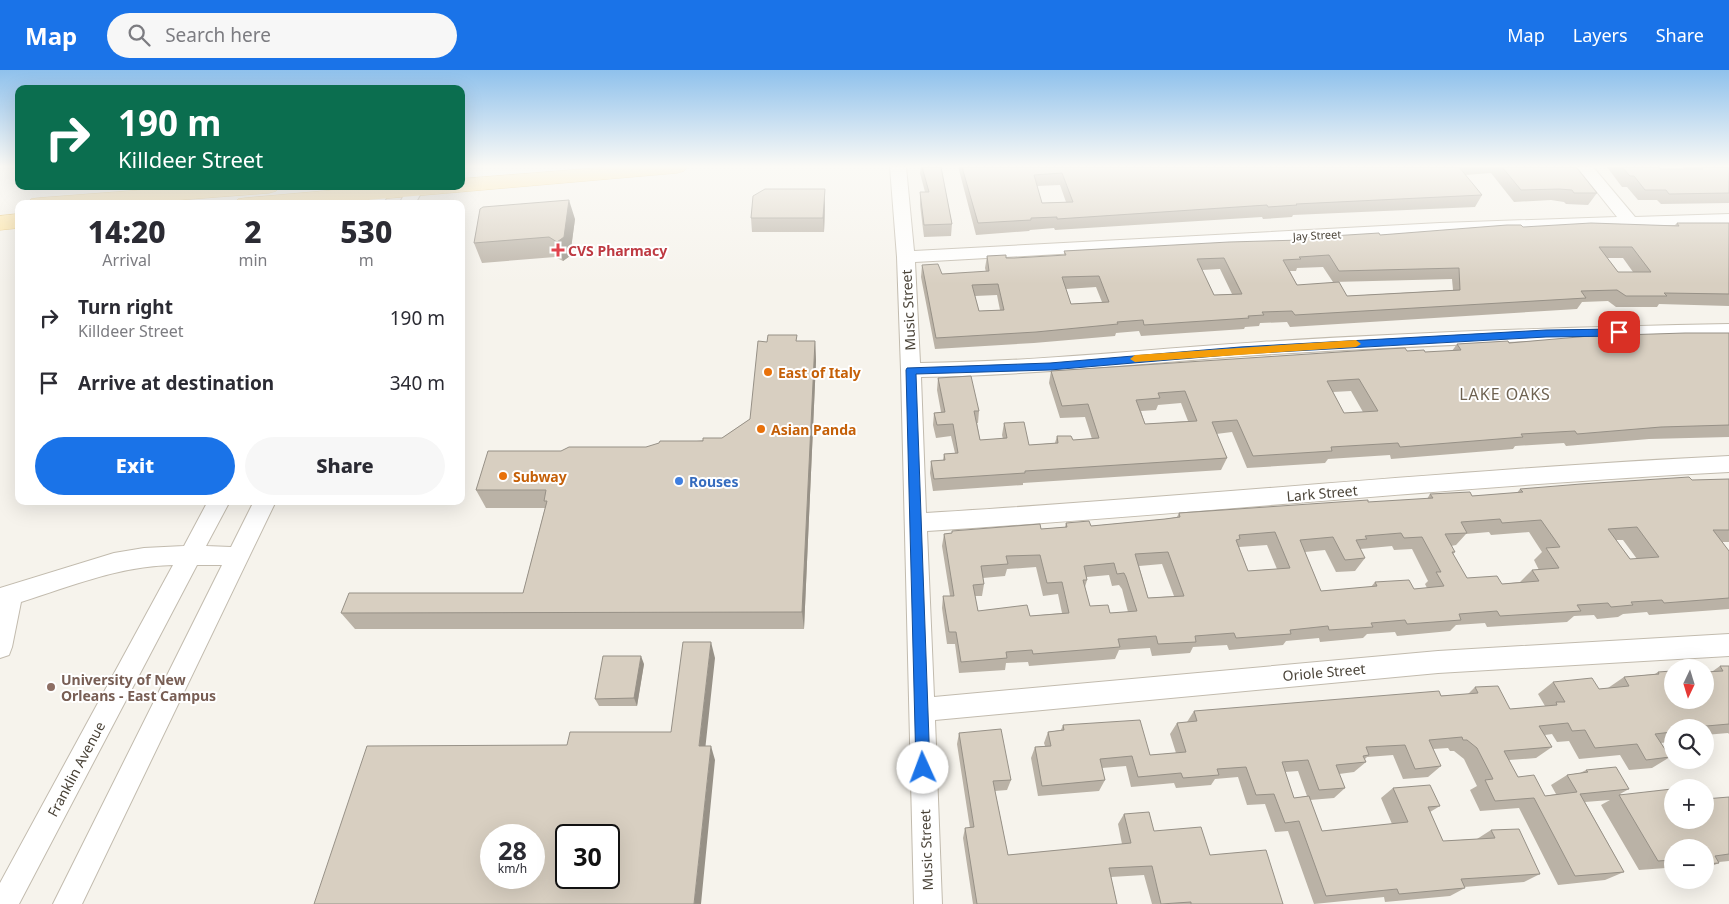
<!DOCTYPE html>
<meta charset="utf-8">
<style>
body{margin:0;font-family:"Noto Sans",sans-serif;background:#f7f7f7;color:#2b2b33;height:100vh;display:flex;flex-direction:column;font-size:19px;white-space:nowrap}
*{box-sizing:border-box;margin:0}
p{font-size:16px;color:#7c7c81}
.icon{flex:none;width:28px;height:28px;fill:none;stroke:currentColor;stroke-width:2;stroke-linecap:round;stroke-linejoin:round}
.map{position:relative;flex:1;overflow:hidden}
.details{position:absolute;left:15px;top:130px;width:450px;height:305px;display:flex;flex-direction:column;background:#fff;border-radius:10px;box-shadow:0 5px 20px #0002}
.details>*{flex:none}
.hud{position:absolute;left:15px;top:15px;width:450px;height:105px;border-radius:10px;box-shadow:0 5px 20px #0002;background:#0b6e4f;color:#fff;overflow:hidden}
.needle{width:32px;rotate:184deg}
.buttons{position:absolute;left:1664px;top:589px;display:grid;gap:10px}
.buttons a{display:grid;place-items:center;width:50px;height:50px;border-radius:50%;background:#fff;box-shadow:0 5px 20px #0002;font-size:25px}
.speed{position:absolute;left:480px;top:754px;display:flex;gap:10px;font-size:25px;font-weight:700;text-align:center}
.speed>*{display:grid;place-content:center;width:65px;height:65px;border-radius:50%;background:#fff;box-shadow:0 5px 20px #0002;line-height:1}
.speed small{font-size:12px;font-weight:400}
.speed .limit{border:2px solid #111;border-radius:8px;background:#fff;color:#111}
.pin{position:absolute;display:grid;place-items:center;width:42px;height:42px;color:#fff;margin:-21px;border-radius:10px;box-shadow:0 2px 8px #0006}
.me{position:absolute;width:55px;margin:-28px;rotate:358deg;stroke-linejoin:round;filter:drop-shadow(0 0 4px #0008)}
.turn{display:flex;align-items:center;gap:18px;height:105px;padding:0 20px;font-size:22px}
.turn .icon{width:65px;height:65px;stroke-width:2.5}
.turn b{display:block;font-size:35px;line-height:42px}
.eta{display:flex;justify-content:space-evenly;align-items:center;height:85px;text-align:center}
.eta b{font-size:30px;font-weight:800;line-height:35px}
.cta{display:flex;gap:10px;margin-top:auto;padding:10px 20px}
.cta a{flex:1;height:58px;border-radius:30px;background:#1a73e8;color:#fff;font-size:20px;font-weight:800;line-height:58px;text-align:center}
.cta a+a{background:#f7f7f7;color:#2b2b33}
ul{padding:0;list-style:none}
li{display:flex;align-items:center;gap:15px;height:65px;padding:0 20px}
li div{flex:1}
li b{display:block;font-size:19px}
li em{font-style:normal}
header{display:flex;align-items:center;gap:30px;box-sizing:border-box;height:70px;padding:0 25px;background:#1a73e8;color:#fff}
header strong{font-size:24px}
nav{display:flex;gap:28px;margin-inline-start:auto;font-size:18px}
.search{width:350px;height:45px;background:#f7f7f7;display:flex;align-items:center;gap:12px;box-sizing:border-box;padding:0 18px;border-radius:28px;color:#7c7c81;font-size:19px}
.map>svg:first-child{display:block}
</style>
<header>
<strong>Map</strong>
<div class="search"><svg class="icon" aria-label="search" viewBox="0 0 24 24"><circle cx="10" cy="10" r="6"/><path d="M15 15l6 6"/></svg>Search here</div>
<nav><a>Map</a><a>Layers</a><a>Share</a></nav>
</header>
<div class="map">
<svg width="1729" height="834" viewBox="0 0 1729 834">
<rect width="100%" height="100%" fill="#f6f3ec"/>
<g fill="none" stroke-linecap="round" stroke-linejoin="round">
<g stroke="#c2bbae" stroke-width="2">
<path id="minor" d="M890,97H906L914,181L1440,153L1617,147L1577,97H1593L1635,147L1729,144V154L1440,163L915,192L920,293C1034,292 1148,279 1261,272C1417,262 1573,257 1729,254V266C1572,270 1415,275 1258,285C1145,293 1034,305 921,307L926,443C1194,427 1461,399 1729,386V402C1461,416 1195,444 927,461L934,627L1438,581L1729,564V586L1438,603L935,650L942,834H914L901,300L897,187Z
M376,116H392L383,134H367Z
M409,116H425L415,134H399Z
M208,431H230L206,476L231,477L254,431H276L82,834H53L222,495H197L19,834H0V813L173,495C119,496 72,516 21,532L12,577L9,585L0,588V518L114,483L144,478L184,476Z"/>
</g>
<g stroke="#e6c16a" stroke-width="1">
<path id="major" d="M609,97H687L684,101L677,103L322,134H235L238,129L245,128L379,116H461V109Z
M194,116L279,117L276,121L269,123L127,134H28L31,129L38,128Z
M19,144V158L0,160V146Z"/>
</g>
<use href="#minor" fill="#fff" fill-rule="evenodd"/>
<use href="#major" fill="#ffe39c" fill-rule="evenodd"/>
</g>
<path fill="#bab2a6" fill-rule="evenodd" d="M921,97H941L952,154L951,166L924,167L920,135V122H925L920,103Z
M959,97H1576L1597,123L1588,135L1566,134L1564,132L1551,130L1514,132L1491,103L1465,105L1482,125L1475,137L1293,145L1292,147L1263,149L1262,147L1055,160L1054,158L1030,160L1029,161L976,165L959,100ZM1060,115L1066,132L1042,133L1037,116Z
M1607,97H1659L1660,99H1685L1683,97H1729V133L1661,134L1657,130H1638L1627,117H1622Z
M825,119V134L824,162H752L751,148Z
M575,149L570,186L563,191L555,187L482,193L474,173Z
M1677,153H1729V236L1659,234L1657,237H1616L1608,231L1582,232L1577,239L1290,257L1287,252L1260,253L1259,256L1245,257L1244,259L1141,266L1139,261L1116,263L1115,266L1034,273L935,279L921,207L922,195L942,204L986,202L985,198L987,186L1014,188L1064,186V181L1299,170L1300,168L1380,165L1523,157L1675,155ZM1607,188H1623L1633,202H1618ZM1323,197L1333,212L1452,209L1453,220L1347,226L1297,215L1290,201H1296L1297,198ZM1220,199L1232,224L1214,225L1202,200ZM1096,217L1102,232L1071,234L1066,219ZM997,225L1000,240L979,241L975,226Z
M1729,263V367L1649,369L1566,376L1564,373L1515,376L1513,379L1391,389L1390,385L1328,389L1325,393L1247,398L1232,362L1216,364L1227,388L1221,400L1023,413V415L933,421L930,403L931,391L943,390L944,384L955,383L951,366L936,368L933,355L934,343L941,342L937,320L938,308L979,341L978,353H977L980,370L1003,369L1002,365L1004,353L1029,375L1055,373L1057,366L1073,370L1092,369L1085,347L1060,348L1049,313L1051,301L1407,281L1425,282L1452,281L1457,274ZM1351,321L1363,342L1344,343L1333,322ZM1181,333L1188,351L1145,354L1141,341L1156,340L1158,335Z
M797,271H815L816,291L804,559H355L341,543L523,523L545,438H486L476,420L561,381L646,377L722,368L750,349Z
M1729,409V472H1722L1729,481V539L1649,545L1647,542L1623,544L1618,547L1597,549L1594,545L1574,546L1567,552L1487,557L1485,553L1456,555L1450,561L1397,566L1395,562L1367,564L1363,568L1320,572L1319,568L1286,571L1283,575L1229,580L1227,575L1193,577L1190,583L1152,586L1150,578L1119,580L1115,589L1029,596L1028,592L1006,593L1005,600L959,603L955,574H947L942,538L943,526H950L942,476L944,464L952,463V461L1041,459L1065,457L1066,453L1091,456L1165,449L1177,447L1179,443L1427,429L1430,424L1472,426L1517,423L1520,419ZM1489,462L1491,465L1529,462L1542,482L1534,490L1539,500H1532L1520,512L1502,514L1467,508L1453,484L1455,482L1451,476L1456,475L1466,464ZM1616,470H1623L1637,489H1630ZM1267,475L1277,499L1248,501L1239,477ZM1392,476L1394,480L1412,479L1428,511L1425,514L1427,518L1414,519L1375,512L1371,517L1321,521L1305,482L1325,480L1336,502L1355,501L1365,488L1360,479ZM1162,494L1174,526L1148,528L1139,496ZM1036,497L1043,526L1058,524L1062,543L1030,546L978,541L975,526H982L984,514L983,508L1005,506L1007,499ZM1109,505L1112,516L1119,515L1122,519L1128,542L1110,543L1090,536L1085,517L1087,510V507Z
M644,594L637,636H599L595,629Z
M1720,596H1729V664L1728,663L1705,665V658H1672V669L1668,672L1661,673L1670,687L1652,698L1629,700L1620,685L1579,689L1569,671L1557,672L1552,664L1545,665L1552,677L1536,688L1509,690L1518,707L1545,726L1556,724L1551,715L1567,705L1580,703L1586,700L1629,719L1620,724L1672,750L1729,727V791L1719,792V793L1705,799V778H1672V804H1670L1666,798L1639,800L1601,735L1610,730L1585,732L1624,802L1605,810L1558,815L1519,738L1480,741L1470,720L1477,716L1464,689L1454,681H1450L1448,678L1433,679L1441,696L1428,707L1403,709L1393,685L1367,687L1365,689L1366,692L1354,702L1339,704L1345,718L1334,728L1310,730L1322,761L1392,754L1381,728L1393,718L1440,736L1430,742L1443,771L1477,769L1491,760L1540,804L1524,812L1464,817L1465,818L1450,826L1385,832L1384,827L1314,834L1288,761L1275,762L1265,734L1247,735L1238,707L1215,709L1211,715L1176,718L1174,713L1131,717L1126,696L1102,698L1105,710L1099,721L1038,726L1031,688L1035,677L1045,676L1044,673L1048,662L1061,660L1063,655L1150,685L1176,683L1170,664L1177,653L1187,652L1194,641L1468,624L1475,617L1510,639L1545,636L1538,624L1553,612L1599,619L1608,618L1624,607L1655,604L1658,602L1672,630ZM1298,701L1307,726L1294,728L1285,702Z
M959,663L1011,710L1007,720L995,721L1008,785L1122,774L1118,754L1124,744L1154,761L1210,785L1283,834H1152L1144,805L1111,807L1117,834H973L963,768L965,758H970L957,674Z"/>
<path fill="#979187" d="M825,119V134L824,162L823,148Z
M569,130L575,149L570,186L563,191L557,172Z
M815,271L816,291L804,559L802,542Z
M711,572L715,588L704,690L699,676Z
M641,586L644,594L637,636L634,628Z
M711,676L715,690L701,834H694Z"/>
<path fill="#d8cfc1" stroke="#979187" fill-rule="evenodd" d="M922,97H941L952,154L924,155L920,122H929Z
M962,97H1459L1482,125L1296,134L1297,135L1268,137L1267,135L1057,149V147L1031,148V150L978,153ZM1062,103L1073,132L1042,133L1034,105Z
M1502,97H1576L1597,123H1574L1572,120L1559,119L1521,120Z
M1622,97H1659L1660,99H1703L1701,97H1729V123L1669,124L1666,120H1645L1634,106H1630Z
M765,119H825L823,148H751L753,126Z
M569,130L564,167L557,172L549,167L474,173L480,139L483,137Z
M1591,153L1679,156L1677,153H1729V224L1664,223L1667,226H1626L1617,220L1581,221L1586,228L1295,245L1292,241L1262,242L1264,245L1248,246L1249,248L1144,255L1143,250L1117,252L1118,254L1036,262L936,268L922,195L938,194L942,204L989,201L987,186L1006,185V188H1014L1066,185L1064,181L1229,172L1301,170L1300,168L1379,163L1380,165L1507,155H1521L1523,157ZM1599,177H1632L1651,202H1618ZM1329,185L1339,201L1459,198L1460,220L1347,226L1339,212L1297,215L1283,190L1301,189L1299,187ZM1224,188L1242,224L1214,225L1197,189ZM1099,206L1109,232L1071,234L1062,207ZM998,214L1004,240L979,241L972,215Z
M1685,263H1729V355L1661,357L1577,364L1575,361L1521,364L1523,367L1400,377L1398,373L1331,377L1332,381L1253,386L1237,350L1212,352L1227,388L1025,401V403L934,409L931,391L945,390L944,384L958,383L953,354L937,355L934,343L945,342L938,308L971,306L979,341H974L980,370L1007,368L1004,353L1024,352L1029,375L1058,373L1057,366H1071L1073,370L1099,368L1088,334L1062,336L1051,301L1385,279L1405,278L1407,281L1424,280L1425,282L1461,280L1457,274L1508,271L1509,273L1590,266ZM1359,309L1378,341L1344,343L1327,311ZM1185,321L1197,351L1145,354L1136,330L1160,328L1158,323Z
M768,265H797L796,271H815L802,542L341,543L349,523H523L547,431H544L546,420H476L488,381H561L569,377H646L659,373L660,371H703V368H722L750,349L758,271L767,272Z
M1689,407L1692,410L1729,409V460H1713L1729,481V528L1664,533L1662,530L1631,532L1633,535L1611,537L1608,533L1577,535L1581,541L1500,546L1497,541L1459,544L1461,550L1407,554L1405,550L1371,553L1373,557L1329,560L1328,556L1290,560L1291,564L1236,568L1234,563L1195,566L1196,572L1158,574L1156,566L1118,569L1120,577L1033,584L1032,580L1006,582L1007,588L961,592L956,562H949L943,526H954L944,464L952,463V461L1040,454L1041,459L1067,457L1066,453L1089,451L1091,456L1165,449L1180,447L1179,443L1368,430V432L1433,428L1430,424L1470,422L1472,426L1523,422L1520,419L1581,414ZM1500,449L1502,453L1541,450L1560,477L1546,478L1559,498L1532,500L1539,511L1502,514L1497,506L1467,508L1452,482H1455L1445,464L1467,463L1461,452ZM1637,457L1659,487L1630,489L1608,459ZM1275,462L1290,498L1248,501L1236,470L1240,469L1239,465ZM1401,463L1404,468L1422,467L1441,502H1436L1444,516L1414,519L1409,510L1375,512L1377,516L1321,521L1300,470L1333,467L1345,490L1365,488L1356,470L1367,469L1365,466ZM1168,482L1184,526L1148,528L1135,484ZM1040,485L1047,513L1062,512L1069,543L1030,546L1027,535L978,541L973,515L984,514L981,496L1008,494L1006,486ZM1114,493L1117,504L1124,503L1126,507L1137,541L1110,543L1108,535L1090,536L1083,510H1087L1084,496Z
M683,572H711L699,676H711L694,834H314L367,676L567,675L570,662H671ZM491,765H534V808H491ZM566,765H609V808H566Z
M603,586H641L634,628L595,629Z
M1720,596H1729V654L1684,658H1672V662L1655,664L1670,687L1646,690L1637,674L1595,678L1585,660L1572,661L1568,653L1539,656L1552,677L1504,681L1518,707L1534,705L1545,726L1577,722L1567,705L1588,702L1586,700L1616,697L1629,719L1580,724L1624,802L1575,806L1534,728L1495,731L1485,710L1493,709L1477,678L1467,670H1463L1462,667L1429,670L1441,696L1415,699L1405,675L1366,677L1369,685L1363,686L1366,692L1336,695L1345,718L1319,720L1308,690L1282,692L1294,728L1309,726L1322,761L1408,752L1393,718L1430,715L1440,736L1428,737L1443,771L1495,768L1491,760L1519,759L1540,804L1461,809L1465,818L1399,824L1397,819L1326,826L1299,751L1285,753L1274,724L1256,725L1246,697L1217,699L1219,705L1183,708L1181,703L1138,707L1132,686L1100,689L1105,710L1042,716L1035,677L1051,676L1048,662L1064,660L1063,655L1140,650L1150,685L1186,682L1177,653L1197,651L1194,641L1439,621L1441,626L1478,623L1475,617L1498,616L1510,639L1557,635L1556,632H1565L1553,612L1592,608L1599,619L1629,616L1624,607L1659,604L1658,602L1672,601V630H1705V602L1723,601Z
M1001,659L1011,710L993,711L1008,785L1131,773L1124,744L1149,742L1154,761L1201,757L1210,785L1266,780L1283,834H1191V832L1161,834L1152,796L1109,798L1117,834H977L965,758L974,757L959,663Z
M1672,719V750H1705V729L1729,727V784L1715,786L1719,793L1705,794V778H1672V790L1658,791L1619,725Z"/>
<linearGradient id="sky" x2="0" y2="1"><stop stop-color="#8fc1ec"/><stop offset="0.45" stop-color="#fbfaf6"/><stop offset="1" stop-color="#fbfaf6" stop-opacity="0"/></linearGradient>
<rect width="1729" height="214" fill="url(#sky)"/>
<path fill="#1a73e8" stroke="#114b97" d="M1619,259L1624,262L1619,266L1546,267L1240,284L1050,300L916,304L930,698L928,703L923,705L918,703L916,698L906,300L907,298L1050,293L1240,277L1546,260Z"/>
<path fill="#f59e0b" d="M1356,270L1361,274L1356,277L1135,292L1130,289L1135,285Z"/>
<path fill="#e0444e" stroke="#fff" stroke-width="2" d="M555.5 172.5h5v5h5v5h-5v5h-5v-5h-5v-5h5z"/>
<g fill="#e8710a" stroke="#fff" stroke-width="2">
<circle cx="768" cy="302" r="5"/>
<circle cx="761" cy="359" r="5"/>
<circle cx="503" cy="406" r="5"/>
</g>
<circle fill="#3f7fe0" stroke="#fff" stroke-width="2" cx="679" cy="411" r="5"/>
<circle fill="#8d6e63" stroke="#fff" stroke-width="2" cx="51" cy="617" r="5"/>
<g text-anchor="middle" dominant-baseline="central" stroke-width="4" stroke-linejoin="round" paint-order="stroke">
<g font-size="11" fill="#4b4439" stroke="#fff">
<text transform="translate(1317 165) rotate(-3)">Jay Street</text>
</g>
<g font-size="14" font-weight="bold" fill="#be3a42" stroke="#fff" text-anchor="start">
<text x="568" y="180">CVS Pharmacy</text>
</g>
<g font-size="14" fill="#4b4439" stroke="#fff">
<text transform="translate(908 240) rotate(-93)">Music Street</text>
<text transform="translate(1322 423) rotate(-5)">Lark Street</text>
<text transform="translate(1324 602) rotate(-5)">Oriole Street</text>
<text transform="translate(76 699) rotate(-62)">Franklin Avenue</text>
<text transform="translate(926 780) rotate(-92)">Music Street</text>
</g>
<g font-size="14" font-weight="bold" fill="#c56008" stroke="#fff" text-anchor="start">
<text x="778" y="302">East of Italy</text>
<text x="771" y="359">Asian Panda</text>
<text x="513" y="406">Subway</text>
</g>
<g font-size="14" font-weight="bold" fill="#366cbe" stroke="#fff" text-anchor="start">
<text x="689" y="411">Rouses</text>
</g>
<g font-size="14" font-weight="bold" fill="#785e54" stroke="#fff" text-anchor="start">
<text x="61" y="609">University of New<tspan x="61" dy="16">Orleans - East Campus</tspan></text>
</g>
<g font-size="16" letter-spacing="1" fill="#6e6250" stroke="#fff">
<text x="1505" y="324">LAKE OAKS</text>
</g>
</g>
</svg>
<div class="buttons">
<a><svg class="needle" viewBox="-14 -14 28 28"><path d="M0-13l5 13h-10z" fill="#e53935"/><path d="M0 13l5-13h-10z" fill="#7c7c81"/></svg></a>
<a><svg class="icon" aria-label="search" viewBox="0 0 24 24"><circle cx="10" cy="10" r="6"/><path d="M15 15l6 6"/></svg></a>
<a>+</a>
<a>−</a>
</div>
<div class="speed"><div>28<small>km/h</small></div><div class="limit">30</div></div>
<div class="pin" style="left:1619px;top:262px;background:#d93025"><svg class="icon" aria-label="arrive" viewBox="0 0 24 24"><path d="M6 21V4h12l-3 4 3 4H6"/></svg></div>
<svg class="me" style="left:923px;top:698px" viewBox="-20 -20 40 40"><circle r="19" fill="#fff"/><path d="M0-13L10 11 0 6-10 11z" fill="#1a73e8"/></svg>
<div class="hud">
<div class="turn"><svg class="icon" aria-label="right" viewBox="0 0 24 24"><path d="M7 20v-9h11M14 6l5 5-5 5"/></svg><div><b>190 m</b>Killdeer Street</div></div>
</div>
<section class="details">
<div class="eta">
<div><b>14:20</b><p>Arrival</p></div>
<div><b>2</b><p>min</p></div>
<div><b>530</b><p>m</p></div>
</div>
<ul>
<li><svg class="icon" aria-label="right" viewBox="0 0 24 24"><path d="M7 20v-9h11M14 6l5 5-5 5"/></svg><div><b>Turn right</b><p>Killdeer Street</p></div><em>190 m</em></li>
<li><svg class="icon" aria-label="arrive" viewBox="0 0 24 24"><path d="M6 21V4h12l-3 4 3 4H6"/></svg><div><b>Arrive at destination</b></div><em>340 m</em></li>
</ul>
<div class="cta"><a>Exit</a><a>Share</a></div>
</section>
</div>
